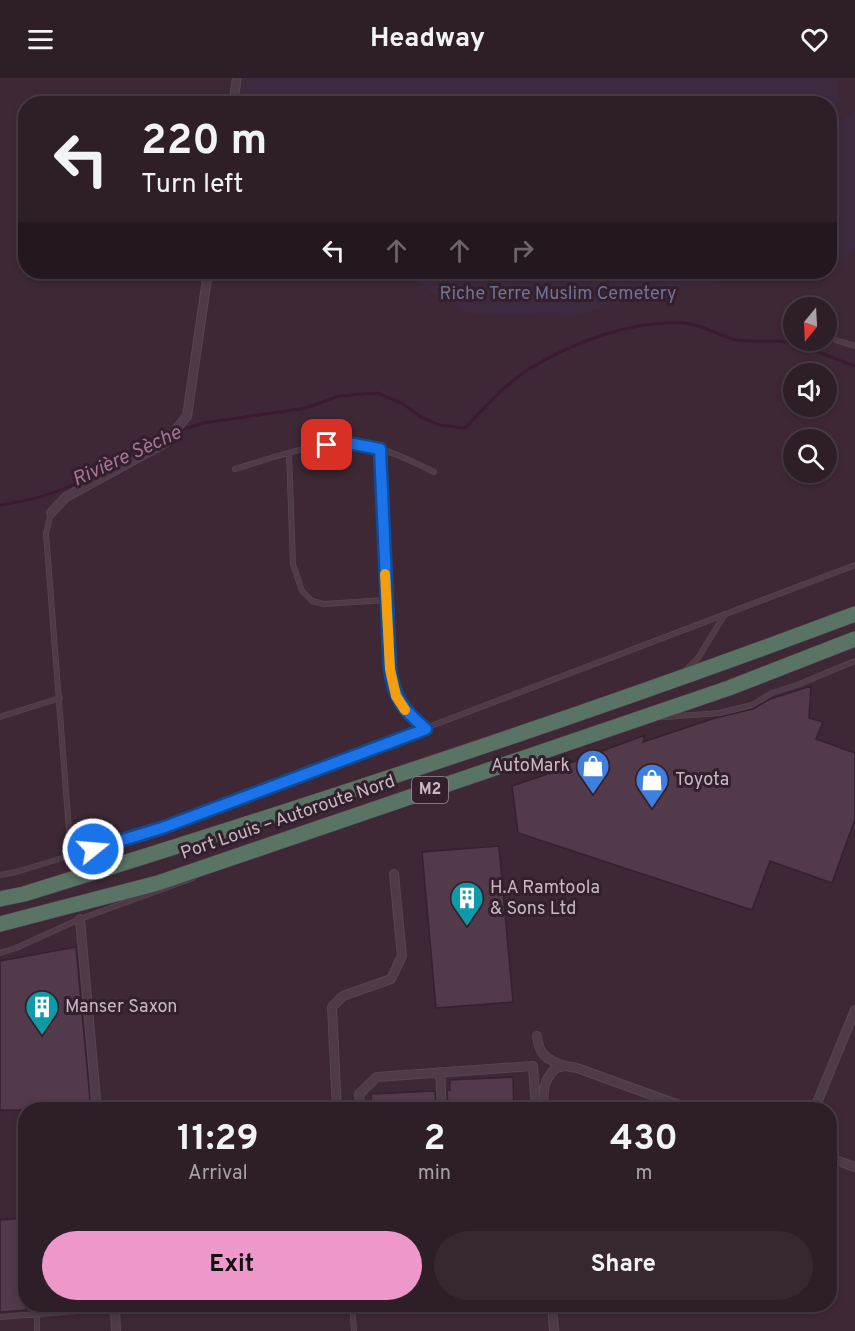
<!DOCTYPE html>
<meta charset="utf-8">
<style>
body{margin:0;font-family:Overpass,sans-serif;background:#362730;color:#f1f3f6;height:100vh;display:flex;flex-direction:column;font-size:22px;white-space:nowrap}
*{box-sizing:border-box;margin:0}
p{font-size:20px;color:#a7a2a8}
.icon{flex:none;width:33px;height:33px;fill:none;stroke:currentColor;stroke-width:2;stroke-linecap:round;stroke-linejoin:round}
.map{position:relative;flex:1;overflow:hidden}
.side{position:absolute;left:18px;top:1024px;width:819px;height:210px;display:flex;flex-direction:column;background:#2e1e28;border-radius:24px;box-shadow:0 3px 9px #0003,0 0 0 2px #493c45}
.side>*{flex:none}
.hud{position:absolute;left:18px;top:18px;width:819px;height:183px;border-radius:24px;box-shadow:0 3px 9px #0003,0 0 0 2px #493c45;background:#2e1e28;color:#f1f3f6;overflow:hidden}
.needle{width:39px;rotate:198deg}
.tools{position:absolute;left:783px;top:219px;display:grid;gap:12px}
.tools a{display:grid;place-items:center;width:54px;height:54px;border-radius:50%;background:#2e1e28;box-shadow:0 3px 9px #0003,0 0 0 2px #493c45;font-size:30px}
.pin{position:absolute;display:grid;place-items:center;width:51px;height:51px;color:#fff;margin:-26px;border-radius:12px;box-shadow:0 3px 9px #0006}
.me{position:absolute;width:66px;margin:-33px;rotate:73deg;stroke-linejoin:round;filter:drop-shadow(0 0 4px #0008)}
.turn{display:flex;align-items:center;gap:21px;height:126px;padding:0 24px;font-size:27px}
.turn .icon{width:78px;height:78px;stroke-width:2.5}
.turn b{display:block;font-size:42px;line-height:51px}
.lanes{display:flex;align-items:center;height:57px;padding:0 24px;background:#0003;justify-content:center;gap:30px;direction:ltr}
.lanes .off{opacity:.35}
.eta{display:flex;justify-content:space-evenly;align-items:center;height:102px;text-align:center}
.eta b{font-size:36px;font-weight:700;line-height:42px}
.button{display:flex;gap:12px;margin-top:auto;padding:12px 24px}
.button a{flex:1;height:69px;border-radius:36px;background:#ee97ca;color:#111;font-size:24px;font-weight:700;line-height:69px;text-align:center}
.button a+a{background:#362730;color:#f1f3f6}
header{display:flex;justify-content:space-between;align-items:center;height:78px;padding:0 24px;background:#2e1e28;font-size:27px;font-weight:700}
.map>svg:first-child{display:block}
</style>
<header><svg class="icon" aria-label="menu" viewBox="0 0 24 24"><path d="M4 6h16M4 12h16M4 18h16"/></svg>Headway<svg class="icon" aria-label="heart" viewBox="0 0 24 24"><path d="M12 20l-8-8c-3-5 5-10 8-4 3-6 11-1 8 4z"/></svg></header>
<div class="map">
<svg width="855" height="1253" viewBox="0 0 855 1253">
<rect width="100%" height="100%" fill="#3e2835"/>
<path fill="#3d2a3f" d="M243,0H837V37H830V26L264,25L240,16Z
M855,33V171L830,189V46L841,43Z
M400,194H716L715,204L672,209L576,238L468,236Z
M721,194H822L730,203Z"/>
<g fill="none" stroke-linecap="round" stroke-linejoin="round">
<path stroke="#3b1b2f" stroke-width="3" d="M177,353L204,345L306,330L339,318L377,315L402,325L421,339L439,347L465,350C485,330 505,306 529,291C574,264 631,242 684,245C701,246 719,258 736,262C752,265 770,261 786,264C808,268 834,281 855,288
M0,427C29,423 59,415 85,401C113,387 138,366 168,356"/>
</g>
<path fill="#533a4a" stroke="#35222e" stroke-width="1.5" d="M811,608L809,640L823,644L816,661L855,675V741L832,805L770,783L752,832L518,755L512,708L569,689L570,685L645,657L643,664L715,640L753,631L770,621Z
M499,768L513,924L436,930L422,774Z
M76,869L91,1032H0V883Z
M513,999L514,1032H448L447,1012H450V1002Z
M435,1013L436,1032H372L371,1016Z
M26,1140V1232L0,1234V1142Z"/>
<g fill="none" stroke-linecap="round" stroke-linejoin="round">
<g stroke="#574550" stroke-width="6">
<path id="lane" d="M835,262L855,268
M380,371L390,591C394,620 403,632 426,650
M289,376L293,486L302,513L312,523L324,526L386,522
M235,391C273,380 326,359 365,367C389,372 412,383 434,394
M51,435L46,455L71,778
M687,591L698,580L725,536
M0,639L60,620
M664,639L720,635L752,627L772,615L797,607L855,583
M0,797L16,794L162,750L855,487
M0,875L16,870L80,841L193,800
M352,1227L354,1253
M37,1236V1253
M0,1239L115,1230"/>
</g>
<g stroke="#574550" stroke-width="10">
<path id="street" d="M233,26L237,0
M51,435L66,419L165,365L187,338L208,194
M80,841L97,1032
M537,958C539,977 547,982 565,988
M440,994L442,1032
M337,1032L332,929L343,918L391,901L402,878L394,796
M361,1032L359,1016L377,999L533,988L536,1032
M544,1032C543,1015 542,1003 556,990L565,988L577,990L693,1032
M814,1032L855,932
M830,1080L855,1089
M115,1227L116,1253
M552,1227L554,1253"/>
</g>
<g stroke="#584652" stroke-width="16">
<path id="highway" d="M0,821L24,816C303,730 581,639 855,536
M0,846L158,805L729,610L855,561"/>
</g>
<use href="#lane" stroke="#4e3b47" stroke-width="4.5"/>
<use href="#street" stroke="#4e3b47" stroke-width="8"/>
<use href="#highway" stroke="#597364" stroke-width="15"/>
</g>
<g fill="none" stroke-linecap="round" stroke-linejoin="round">
<g stroke="#114b97" stroke-width="15">
<path id="route" d="M93,771L162,750L426,651C403,632 394,620 390,591L380,371L348,365L327,367"/>
</g>
<use href="#route" stroke="#1a73e8" stroke-width="10"/>
<path stroke="#f59e0b" stroke-width="10" d="M385,496L390,591L396,618L405,632"/>
</g>
<defs>
<g id="shop-pin" transform="scale(1.725)"><path d="M0 17L-7.5 6A9.5 9.5 0 1 1 7.5 6Z" fill="#3f7fe0" stroke="#33202c"/><path d="M-5-2.5h2.3a2.7 3.5 0 0 1 5.4 0H5L5.5 6h-11ZM-1.5-2.5h3a1.5 2.3 0 0 0-3 0Z" fill="#fff"/></g>
<g id="building-pin" transform="scale(1.725)"><path d="M0 17L-7.5 6A9.5 9.5 0 1 1 7.5 6Z" fill="#0f9aa8" stroke="#33202c"/><path d="M-4-6H4V6H1V3H-1V6H-4ZM-2.5-4.3h1.7v1.8h-1.7ZM.8-4.3h1.7v1.8H.8ZM-2.5-1h1.7V.8h-1.7ZM.8-1h1.7V.8H.8Z" fill="#fff"/></g>
</defs>
<g fill-rule="evenodd">
<use href="#shop-pin" x="593" y="688"/>
<use href="#shop-pin" x="652" y="702"/>
<use href="#building-pin" x="467" y="820"/>
<use href="#building-pin" x="42" y="929"/>
</g>
<g text-anchor="middle" dominant-baseline="central" stroke-width="6" stroke-linejoin="round" paint-order="stroke">
<rect fill="#33202c" stroke="#9b8a95" stroke-width="1.5" x="412" y="699" width="36" height="26" rx="4.5"/>
<g font-size="16" font-weight="bold" fill="#c8b8c2">
<text x="430" y="712">M2</text>
</g>
<g font-size="18" fill="#727197" stroke="#33202c">
<text x="558" y="216">Riche Terre Muslim Cemetery</text>
</g>
<g font-size="18" fill="#c8b8c2" stroke="#33202c" text-anchor="start">
<text x="570" y="688" text-anchor="end">AutoMark</text>
<text x="675" y="702">Toyota</text>
<text x="490" y="810">H.A Ramtoola<tspan x="490" dy="21">&amp; Sons Ltd</tspan></text>
<text x="65" y="929">Manser Saxon</text>
</g>
<g font-size="18" fill="#c8b8c2" stroke="#33202c">
<text transform="translate(288 740) rotate(-19)">Port Louis – Autoroute Nord</text>
</g>
<g font-size="20" font-style="italic" fill="#a47492" stroke="#33202c">
<text transform="translate(127 379) rotate(-25)">Rivière Sèche</text>
</g>
</g>
</svg>
<div class="tools">
<a><svg class="needle" viewBox="-14 -14 28 28"><path d="M0-13l5 13h-10z" fill="#e53935"/><path d="M0 13l5-13h-10z" fill="#a7a2a8"/></svg></a>
<a><svg class="icon" aria-label="sound" viewBox="0 0 24 24"><path d="M4 9h4l5-4v14l-5-4H4zM17 9q2 3 0 6"/></svg></a>
<a><svg class="icon" aria-label="search" viewBox="0 0 24 24"><circle cx="10" cy="10" r="6"/><path d="M15 15l6 6"/></svg></a>
</div>
<div class="pin" style="left:327px;top:367px;background:#d93025"><svg class="icon" aria-label="arrive" viewBox="0 0 24 24"><path d="M6 21V4h12l-3 4 3 4H6"/></svg></div>
<svg class="me" style="left:93px;top:771px" viewBox="-20 -20 40 40"><circle r="17" fill="#1a73e8" stroke="#fff" stroke-width="3"/><path d="M0-11L8 9 0 5-8 9z" fill="#fff"/></svg>
<div class="hud">
<div class="turn"><svg class="icon" aria-label="left" viewBox="0 0 24 24"><path d="M17 20v-9H6M10 6l-5 5 5 5"/></svg><div><b>220 m</b>Turn left</div></div>
<div class="lanes"><svg class="icon" aria-label="left" viewBox="0 0 24 24"><path d="M17 20v-9H6M10 6l-5 5 5 5"/></svg><svg class="icon off" aria-label="ahead" viewBox="0 0 24 24"><path d="M12 20V5M6 11l6-6 6 6"/></svg><svg class="icon off" aria-label="ahead" viewBox="0 0 24 24"><path d="M12 20V5M6 11l6-6 6 6"/></svg><svg class="icon off" aria-label="right" viewBox="0 0 24 24"><path d="M7 20v-9h11M14 6l5 5-5 5"/></svg></div>
</div>
<section class="side">
<div class="eta">
<div><b>11:29</b><p>Arrival</p></div>
<div><b>2</b><p>min</p></div>
<div><b>430</b><p>m</p></div>
</div>
<div class="button"><a>Exit</a><a>Share</a></div>
</section>
</div>
